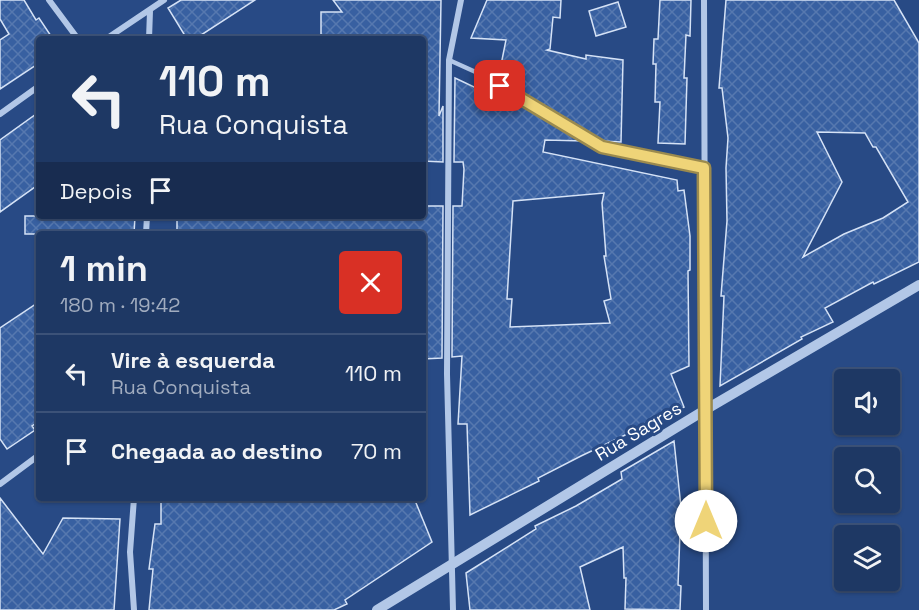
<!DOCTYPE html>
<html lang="pt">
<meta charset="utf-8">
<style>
body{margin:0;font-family:"Space Grotesk",sans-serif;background:#2b436d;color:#f1f3f6;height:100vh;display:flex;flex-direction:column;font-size:22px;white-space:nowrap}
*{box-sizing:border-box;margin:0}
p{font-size:20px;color:#a1acbf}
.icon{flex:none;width:33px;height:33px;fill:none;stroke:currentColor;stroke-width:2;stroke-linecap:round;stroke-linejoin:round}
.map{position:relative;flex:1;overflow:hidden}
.side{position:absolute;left:36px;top:231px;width:390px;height:270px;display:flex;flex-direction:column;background:#1e3864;border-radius:6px;box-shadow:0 2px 4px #0004,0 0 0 2px #3c5278}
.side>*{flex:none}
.top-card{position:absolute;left:36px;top:36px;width:390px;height:183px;border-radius:6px;box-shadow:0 2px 4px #0004,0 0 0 2px #3c5278;background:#1e3864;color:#f1f3f6;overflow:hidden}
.fabs{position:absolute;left:834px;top:369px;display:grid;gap:12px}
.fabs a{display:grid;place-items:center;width:66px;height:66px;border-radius:6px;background:#1e3864;box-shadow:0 2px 4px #0004,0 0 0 2px #3c5278;font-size:30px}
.pin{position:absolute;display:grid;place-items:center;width:51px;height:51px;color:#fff;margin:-26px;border-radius:12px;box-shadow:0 3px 9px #0006}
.me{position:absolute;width:66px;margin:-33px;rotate:0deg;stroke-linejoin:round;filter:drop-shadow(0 0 4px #0008)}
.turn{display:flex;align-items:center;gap:21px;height:126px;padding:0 24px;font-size:27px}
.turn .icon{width:78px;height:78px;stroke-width:2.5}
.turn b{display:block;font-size:42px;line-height:51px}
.then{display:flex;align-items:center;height:57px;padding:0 24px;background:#0003;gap:12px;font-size:22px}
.round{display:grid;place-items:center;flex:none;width:63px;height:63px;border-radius:6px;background:#2b436d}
.summary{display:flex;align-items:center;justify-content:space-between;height:102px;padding:0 24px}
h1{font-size:36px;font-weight:700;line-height:45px}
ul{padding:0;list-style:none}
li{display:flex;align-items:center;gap:18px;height:78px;padding:0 24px;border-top:2px solid #3c5278}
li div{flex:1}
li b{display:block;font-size:22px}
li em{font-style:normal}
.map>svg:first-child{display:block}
</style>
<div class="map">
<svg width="919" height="610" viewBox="0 0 919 610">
<defs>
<pattern id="building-cross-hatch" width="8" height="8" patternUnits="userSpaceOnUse" patternTransform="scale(1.5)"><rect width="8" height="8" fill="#3860a1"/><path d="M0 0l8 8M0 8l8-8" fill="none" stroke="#5678af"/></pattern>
</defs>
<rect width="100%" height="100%" fill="#284a85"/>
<path fill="url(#building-cross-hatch)" stroke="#d5e2f6" stroke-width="1.5" fill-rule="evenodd" d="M0,0H24L36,20L39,18L53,39H39V63L0,89V40L9,34L0,19Z
M181,0H255L195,39H187L168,8Z
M333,0H441L439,116L443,106V162L423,161V39H321V12H342Z
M487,0H561L560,18L553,17L550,49L547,50L586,59V55L623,60L621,142L601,141L498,80L506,40L471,38Z
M660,0H691L690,36L686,35L684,78H687L685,144L658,143L660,102H655L656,64H653L654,39H658Z
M726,0H894L919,43V262L874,284L873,282L825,308L833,322L801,337L802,339L720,386L724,296H721L727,221L726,168L728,138L722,88H719ZM817,132L865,133L873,147H876L908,202L883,218L844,234L803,257L842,182Z
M618,2L626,27L596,36L589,11Z
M455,78L495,97L496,89L583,141L545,140L543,152L677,180L678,191L684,190L690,236V270L688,271L689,366L671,374L684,407L581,456L538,478L539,481L470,515L467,424H458L462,356L452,357L453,206H462L464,169L463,162H454ZM604,193L602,203L606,256H604L611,299L604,301L610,323L510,327L512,299H507L513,201Z
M39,112V184L0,212V140Z
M423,206H443L442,358L423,359V234H177V216H423Z
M25,216H135L134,234H25Z
M39,302V421L32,426L35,430L7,449L0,439V328Z
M674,441L681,507L678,585L681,586L680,610L625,609L626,578H624L623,547L580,567L590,610H470L466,573L536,529L535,526L576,506L622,479L621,472Z
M0,498L43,554L63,518L120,519L114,610H0Z
M161,498H414L432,542L345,600L347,604L334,610H149L153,569H149L155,524H161Z"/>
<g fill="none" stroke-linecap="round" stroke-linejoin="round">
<path stroke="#b2c7e7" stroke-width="4.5" d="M449,60L480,74L602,147L704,168"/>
<path stroke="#b2c7e7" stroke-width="6" d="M49,0L78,39
M704,0L706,610
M106,39L164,0
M149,39L150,11
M0,114L39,86
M146,234L147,216
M0,484L39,455
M134,498L130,552L134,610
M453,610L447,374L449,60L461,0"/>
<path stroke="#b2c7e7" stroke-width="10" d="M377,610L705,410L919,285"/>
</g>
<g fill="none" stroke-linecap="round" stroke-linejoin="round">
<g stroke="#9b8a4e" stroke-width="15">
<path id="route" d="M500,86L602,147L704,168L706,521"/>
</g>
<use href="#route" stroke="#efd478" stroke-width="10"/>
</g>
<g text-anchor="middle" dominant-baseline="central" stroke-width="6" stroke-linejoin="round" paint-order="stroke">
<g font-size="18" fill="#fff" stroke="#284a85">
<text transform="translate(638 431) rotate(-31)">Rua Sagres</text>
</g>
</g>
</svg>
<div class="fabs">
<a><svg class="icon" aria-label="sound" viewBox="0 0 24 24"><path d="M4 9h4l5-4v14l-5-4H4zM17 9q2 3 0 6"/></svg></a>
<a><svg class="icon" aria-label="search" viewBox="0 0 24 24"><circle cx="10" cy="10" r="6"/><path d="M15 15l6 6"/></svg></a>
<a><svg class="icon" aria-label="layers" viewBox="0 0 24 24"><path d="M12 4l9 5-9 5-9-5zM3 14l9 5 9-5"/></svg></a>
</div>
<div class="pin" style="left:500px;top:86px;background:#d93025"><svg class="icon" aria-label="arrive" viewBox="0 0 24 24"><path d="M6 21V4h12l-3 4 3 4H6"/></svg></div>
<svg class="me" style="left:706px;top:521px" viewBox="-20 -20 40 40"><circle r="19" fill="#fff"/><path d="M0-13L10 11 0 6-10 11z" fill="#efd478"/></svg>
<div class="top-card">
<div class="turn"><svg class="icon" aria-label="left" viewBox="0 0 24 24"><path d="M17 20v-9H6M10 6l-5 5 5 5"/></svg><div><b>110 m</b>Rua Conquista</div></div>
<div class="then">Depois<svg class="icon" aria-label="arrive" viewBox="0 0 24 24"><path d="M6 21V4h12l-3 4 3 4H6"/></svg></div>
</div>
<section class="side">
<div class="summary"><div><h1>1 min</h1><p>180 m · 19:42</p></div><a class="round" style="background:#d93025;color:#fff"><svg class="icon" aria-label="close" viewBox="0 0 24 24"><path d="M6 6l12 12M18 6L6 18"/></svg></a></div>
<ul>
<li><svg class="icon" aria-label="left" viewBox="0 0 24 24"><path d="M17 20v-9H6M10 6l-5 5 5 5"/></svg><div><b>Vire à esquerda</b><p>Rua Conquista</p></div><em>110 m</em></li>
<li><svg class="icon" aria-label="arrive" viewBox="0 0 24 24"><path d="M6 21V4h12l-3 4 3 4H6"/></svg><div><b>Chegada ao destino</b></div><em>70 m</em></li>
</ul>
</section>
</div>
